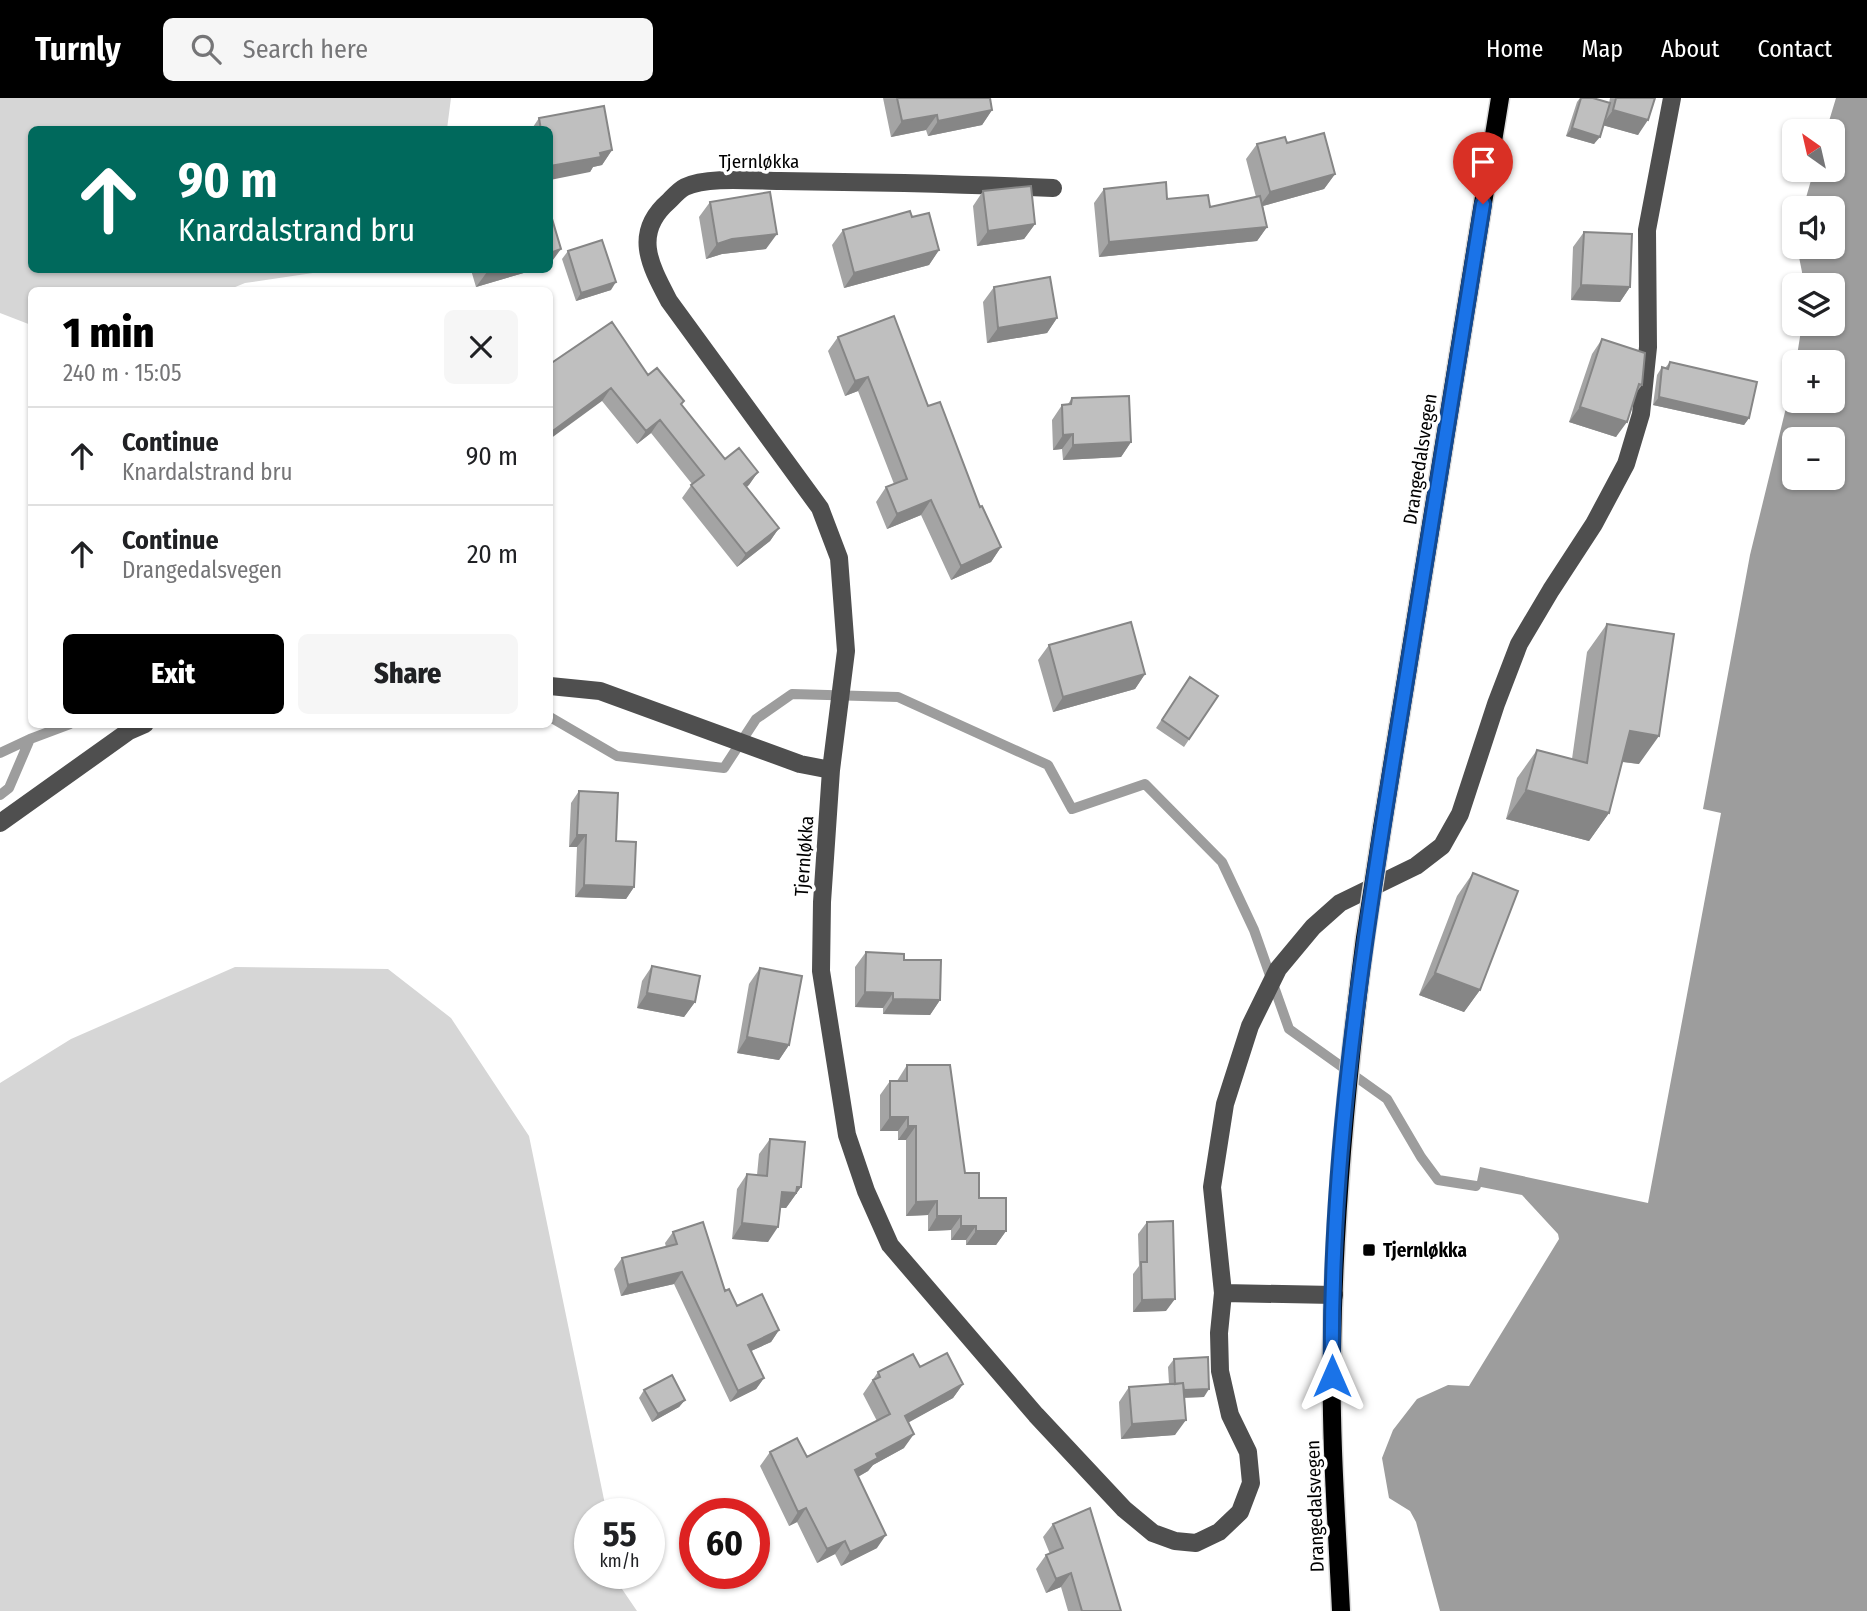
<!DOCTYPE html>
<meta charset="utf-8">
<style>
body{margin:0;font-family:"Fira Sans Condensed",sans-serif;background:#f6f6f6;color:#202124;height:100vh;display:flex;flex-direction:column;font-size:26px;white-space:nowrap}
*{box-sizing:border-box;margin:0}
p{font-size:23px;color:#757577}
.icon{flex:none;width:38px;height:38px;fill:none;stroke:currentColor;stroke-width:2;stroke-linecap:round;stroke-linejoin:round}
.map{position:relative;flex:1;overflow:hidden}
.details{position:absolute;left:28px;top:189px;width:525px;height:441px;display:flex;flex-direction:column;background:#fff;border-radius:10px;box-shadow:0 2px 5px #0004}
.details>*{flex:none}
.banner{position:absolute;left:28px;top:28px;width:525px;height:147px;border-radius:10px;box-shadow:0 2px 5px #0004;background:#00695c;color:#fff;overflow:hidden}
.needle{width:46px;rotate:326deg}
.controls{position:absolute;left:1782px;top:21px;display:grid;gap:14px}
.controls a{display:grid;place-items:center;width:63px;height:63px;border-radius:10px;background:#fff;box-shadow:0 2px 5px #0004;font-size:35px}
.speed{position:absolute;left:574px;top:1400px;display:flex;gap:14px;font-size:35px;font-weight:700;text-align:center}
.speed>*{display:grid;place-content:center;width:91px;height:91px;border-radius:50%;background:#fff;box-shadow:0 2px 5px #0004;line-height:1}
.speed small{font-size:18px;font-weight:400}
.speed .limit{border:10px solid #d22;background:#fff;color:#111}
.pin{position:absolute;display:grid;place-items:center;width:60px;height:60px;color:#fff;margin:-72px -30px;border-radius:50% 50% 50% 0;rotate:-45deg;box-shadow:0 0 7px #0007}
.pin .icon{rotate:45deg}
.me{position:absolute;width:77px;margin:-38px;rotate:0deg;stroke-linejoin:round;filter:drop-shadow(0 0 5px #0008)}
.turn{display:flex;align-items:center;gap:24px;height:147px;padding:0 35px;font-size:32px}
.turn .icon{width:91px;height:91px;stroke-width:2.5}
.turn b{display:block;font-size:49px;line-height:60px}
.round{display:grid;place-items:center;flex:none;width:74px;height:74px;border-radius:10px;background:#f6f6f6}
.overview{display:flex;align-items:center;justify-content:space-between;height:119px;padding:0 35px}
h1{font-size:42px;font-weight:800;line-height:52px;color:#000}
.action{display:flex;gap:14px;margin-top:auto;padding:14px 35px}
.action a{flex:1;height:80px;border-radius:10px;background:#000;color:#fff;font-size:28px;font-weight:800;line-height:80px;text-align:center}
.action a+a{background:#f6f6f6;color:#202124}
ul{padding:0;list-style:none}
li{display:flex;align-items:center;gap:21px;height:98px;padding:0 35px;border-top:2px solid #e0e0e0}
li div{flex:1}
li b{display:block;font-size:26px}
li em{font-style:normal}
header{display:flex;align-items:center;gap:42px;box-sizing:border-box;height:98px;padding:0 35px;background:#000;color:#fff}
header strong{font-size:33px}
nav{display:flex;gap:38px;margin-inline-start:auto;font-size:24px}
.search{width:490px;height:63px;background:#f6f6f6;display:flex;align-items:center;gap:18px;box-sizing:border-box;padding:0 24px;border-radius:10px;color:#757577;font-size:26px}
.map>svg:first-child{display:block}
</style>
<header>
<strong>Turnly</strong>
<div class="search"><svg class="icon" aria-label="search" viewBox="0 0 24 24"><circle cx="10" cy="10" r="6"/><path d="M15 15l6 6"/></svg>Search here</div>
<nav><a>Home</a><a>Map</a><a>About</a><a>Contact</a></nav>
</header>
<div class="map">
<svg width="1867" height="1513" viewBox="0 0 1867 1513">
<rect width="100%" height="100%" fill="#fff"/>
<path fill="#d6d6d6" d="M0,0H451L447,31L32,32V172H333L245,185L228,192H32L31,227L0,215Z
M235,869L388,871L451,920L529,1038L607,1416H590V1475H619L622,1491L637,1513H0V985L71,941Z"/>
<path fill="#9d9d9d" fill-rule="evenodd" d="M1836,0H1867V1513H1440L1416,1424L1410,1413L1389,1400L1382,1360L1393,1332L1417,1301L1448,1287L1469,1288L1559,1141L1558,1136L1522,1097L1476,1088L1480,1069L1648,1105L1721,715L1703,711L1750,457L1794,277V303H1832V264H1796L1802,226H1832V187H1802V174L1797,149H1832V110H1803L1814,72H1832V33H1826ZM1794,341H1832V380H1794Z"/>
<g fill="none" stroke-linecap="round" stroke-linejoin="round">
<path stroke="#9d9d9d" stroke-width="10" d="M550,619L617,658L724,670L756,621L792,596L898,599L1048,667L1072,711L1145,686L1222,764L1254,832L1289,931L1387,1001L1421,1059L1438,1082L1476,1088
M0,655L30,641L70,626
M0,697L9,690L30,641"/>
<g stroke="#dbdbdb" stroke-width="21">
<path id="major" d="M1382,730L1500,0
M1341,1513C1337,1427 1330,1339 1332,1253C1334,1114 1347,977 1365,840"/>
</g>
<path stroke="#4f4f4f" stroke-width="18" d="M1053,90C962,86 872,84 780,83C755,83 707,78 685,89C679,92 673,99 669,103C632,135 650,167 669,203L820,410L839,460L846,553L831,672L822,804L821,873L847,1037L866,1093L890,1147L1036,1317L1124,1411L1153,1435L1175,1443L1196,1445L1219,1434L1240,1414L1251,1385L1248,1354L1230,1317L1220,1273L1219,1235L1223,1195
M550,588L600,593L800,666L831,672
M0,725L129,633L145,626
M1334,1197L1223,1195L1212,1089L1225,1006L1250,928L1278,871L1313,829L1340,805L1416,768L1442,748L1460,716L1496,606L1519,546L1551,492L1594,426L1626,366L1641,316L1648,249L1647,132L1672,0"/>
<use href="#major" stroke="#000" stroke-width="18"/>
<g stroke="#dbdbdb" stroke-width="21" stroke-linecap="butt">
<path id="major-bridge" d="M1365,840L1382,730"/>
</g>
<use href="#major-bridge" stroke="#000" stroke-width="18"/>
</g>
<path fill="#a4a4a4" d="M883,0H990L992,12L982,27L928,38L926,32L891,39Z
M1580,0H1593L1609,5L1610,0H1655L1638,37L1603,27L1594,46L1566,38L1577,4Z
M539,20L612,52L602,67L593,69L590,74L550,32H531Z
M1287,45L1335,76L1324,91L1263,108L1267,129L1257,143L1099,159L1094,105L1104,91L1210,109L1256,99L1246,61L1257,46Z
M983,93L1035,126L1024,141L977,148L973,108Z
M710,104L766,151L722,156L706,161L699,119Z
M912,119L939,152L929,167L844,190L832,147L843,132Z
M1584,134L1630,189L1620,204L1571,202L1573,149Z
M568,153L611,192L576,203L562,161Z
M471,172H534L476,189Z
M994,189L1057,220L1047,235L987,245L983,204Z
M838,239L928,308L1001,449L991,464L951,482L921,417L887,431L876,404L886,389L894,386L858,293L845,298L828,253Z
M1602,241L1642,287L1636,295L1616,339L1569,324L1592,256Z
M1670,264L1749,320L1744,327L1653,307L1657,277L1662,269L1665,270Z
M550,266L648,277L684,303L681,307L725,361L758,374L747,389L779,430L770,443L737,469L682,400L692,386L651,335L637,346L602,303Z
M1072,300L1131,344L1121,359L1063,362L1062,351L1053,352L1052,322L1062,307L1068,306Z
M1607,526L1639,666L1622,664L1609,715L1589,743L1506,721L1517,680L1537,652L1572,661L1587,554Z
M1049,547L1145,576L1135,591L1053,614L1038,562Z
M1190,579L1218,598L1184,649L1156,630Z
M579,693L616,743L634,789L626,801L575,799L577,749H569L571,705Z
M1473,775L1480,892L1464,914L1419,897L1457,798Z
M866,854L904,862L940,902L930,917L883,916V910L855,909V869Z
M652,868L695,904L684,919L637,910L642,883Z
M760,870L789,947L779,962L737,955L749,886Z
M907,967L979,1100L1006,1133L996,1147H966V1142H951V1132L928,1133V1117L906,1118V1042H898V1033H880V997L890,983H897Z
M770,1041L801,1089L786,1110H780L768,1144L732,1141L737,1091L747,1076L757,1077L759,1056Z
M1147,1124L1166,1213L1133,1214V1176L1139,1168L1138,1136Z
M673,1134L725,1193L737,1208L779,1232L771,1244L751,1253L764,1280L756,1291L730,1304L674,1186L621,1198L614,1171L622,1160L666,1149L665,1145Z
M1174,1261L1204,1299L1184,1300L1175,1337L1121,1341L1119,1304L1129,1289L1169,1286L1168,1269Z
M920,1269L963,1286L953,1300L908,1324L904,1350L873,1367L868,1373L858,1379L877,1450L841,1468L835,1456L817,1465L797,1424L789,1428L760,1368L770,1354L807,1359L877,1323L863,1296L878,1274Z
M644,1292L685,1302L679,1309L652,1324L639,1300Z
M1053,1426L1121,1513H1068L1061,1489L1046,1495L1036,1471L1046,1457L1050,1456L1043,1439Z"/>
<path fill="#868686" d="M992,12L982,27L928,38L938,23Z
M1613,12L1648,22L1638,37L1602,27Z
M937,17L926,32L891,39L902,23Z
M1572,30L1600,39L1594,46L1566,38Z
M612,52L602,67L593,69L590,74L550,82V68Z
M1335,76L1324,91L1259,109L1270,94Z
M1035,126L1024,141L977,148L988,133Z
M1267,129L1257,143L1099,159L1109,144Z
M777,136L766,151L722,156L706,161L717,146L732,141Z
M561,151L550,166V167V155Z
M939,152L929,167L844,190L854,175Z
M496,172H534L476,189L487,174Z
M616,184L611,192L576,203L581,195Z
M1581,187L1630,189L1620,204L1571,202Z
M1057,220L1047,235L987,245L998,230Z
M868,279L858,293L845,298L855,283Z
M611,290L602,303L550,341V335Z
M1659,299L1749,320L1744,327L1653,307Z
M1580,309L1627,324L1616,339L1569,324Z
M660,322L651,335L637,346L646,333Z
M1073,336L1062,351L1053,352L1063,337Z
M1131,344L1121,359L1063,362L1073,347Z
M758,374L749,387L735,398L744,386Z
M931,402L921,417L887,431L897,416Z
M779,430L770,443L737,469L746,456Z
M1001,449L991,464L951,482L961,468Z
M1145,576L1135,591L1053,614L1063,599Z
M1630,633L1659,638L1639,666L1610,662Z
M1526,692L1609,715L1589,743L1506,721Z
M577,737H586L577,749H569Z
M584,787L634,789L626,801L575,799Z
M1435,875L1480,892L1464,914L1419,897Z
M865,894L893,895L883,910L855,909Z
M647,895L695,904L684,919L637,910Z
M893,901L940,902L930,917L883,916Z
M747,939L789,947L779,962L737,955Z
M890,1019H908L898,1033H880Z
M908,1028H916L906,1042H898Z
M797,1089H801L786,1110L771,1109L782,1094Z
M937,1103L928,1117L906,1118L916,1104Z
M937,1118H961L951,1132L928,1133Z
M742,1125L778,1129L768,1144L732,1141Z
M961,1128H976L966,1142H951Z
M976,1133H1006L996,1147H966Z
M682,1174L674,1186L621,1198L628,1187Z
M1175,1201L1166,1213L1133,1214L1142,1202Z
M779,1232L771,1244L740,1258L748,1247Z
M764,1280L756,1291L730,1304L738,1293Z
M963,1286L953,1300L895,1332L905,1318Z
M1209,1291L1204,1299L1170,1300L1175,1293Z
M685,1302L679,1309L652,1324L658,1316Z
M1186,1322L1175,1337L1121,1341L1132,1326Z
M914,1336L904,1350L873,1367L868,1373L845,1386L855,1372L876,1356Z
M806,1410L797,1424L789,1428L798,1414Z
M886,1437L877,1450L841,1468L850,1454Z
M845,1443L835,1456L817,1465L827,1451Z
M1071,1475L1061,1489L1046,1495L1056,1481Z"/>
<path fill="#bfbfbf" stroke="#868686" stroke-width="2" d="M897,0H990L992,12L938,23L937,17L902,23Z
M1581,0H1593L1610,5L1600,39L1572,30Z
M1616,0H1655L1648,22L1613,12Z
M604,8L612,52L600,55L601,59L550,68V32H541L539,20Z
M1324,35L1335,76L1270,94L1257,46L1285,39L1287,45Z
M1166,84L1167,101L1208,97L1210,109L1260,98L1267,129L1109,144L1104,91Z
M1031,88L1035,126L988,133L983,93Z
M770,94L777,136L732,141L717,146L710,104Z
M910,113L912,119L929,115L939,152L854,175L843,132Z
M550,114L561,151L550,155Z
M1584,134L1632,136L1630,189L1581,187Z
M602,142L616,184L581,195L568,153Z
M1050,179L1057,220L998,230L994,189Z
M894,218L928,308L940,304L980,409L982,408L1001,449L961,468L931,402L897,416L886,389L907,381L868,279L855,283L838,239Z
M612,224L648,277L657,270L684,303L681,306L725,361L739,350L758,374L744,386L779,430L746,456L691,387L704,377L660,322L646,333L611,290L550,335V266Z
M1602,241L1645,255L1642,287L1639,286L1627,324L1580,309Z
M1670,264L1757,284L1749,320L1659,299L1662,269L1668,271Z
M1129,298L1131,344L1073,347V336L1063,337L1062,307L1071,306L1072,300Z
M1131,524L1145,576L1063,599L1049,547Z
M1607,526L1674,536L1659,638L1630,633L1609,715L1526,692L1537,652L1587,665Z
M1190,579L1218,598L1189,641L1162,622Z
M579,693L618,695L616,743L636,744L634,789L584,787L586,737H577Z
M1473,775L1518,793L1480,892L1435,875Z
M866,854L904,856V862H941L940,902L893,901V895L865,894Z
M652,868L700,878L695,904L647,895Z
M760,870L802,878L789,947L747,939Z
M907,967H950L965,1075H979V1100H1006V1133H976V1128H961V1118H937V1103L916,1104V1028H908V1019H890V983H907Z
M770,1041L805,1044L801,1089H797L796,1095L782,1094L778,1129L742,1125L747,1076L767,1078Z
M1173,1123L1175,1201L1142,1202L1141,1164H1147V1124Z
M703,1124L725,1193L729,1191L737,1208L762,1196L779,1232L748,1247L764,1280L738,1293L682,1174L628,1187L622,1160L677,1146L673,1134Z
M947,1255L963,1286L905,1318L914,1336L876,1356L878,1360L855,1372L886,1437L850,1454L845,1443L827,1451L806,1410L798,1414L770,1354L797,1340L807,1359L890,1316L873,1282L880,1279L878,1274L913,1256L920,1269Z
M1208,1259L1209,1291L1184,1292L1183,1285L1175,1286L1174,1261Z
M672,1277L685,1302L658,1316L644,1292Z
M1183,1285L1186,1322L1132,1326L1129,1289Z
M1090,1410L1121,1513H1082L1071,1475L1056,1481L1046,1457L1063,1450L1053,1426Z"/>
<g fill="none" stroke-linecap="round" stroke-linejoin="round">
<g stroke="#114b97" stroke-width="18">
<path id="route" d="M1332,1278C1329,1075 1359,874 1391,675C1421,485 1451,295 1483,106"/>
</g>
<use href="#route" stroke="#1a73e8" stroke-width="12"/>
</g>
<rect fill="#000" stroke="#fff" stroke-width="2.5" x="1362" y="1145" width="14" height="14" rx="3.5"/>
<g text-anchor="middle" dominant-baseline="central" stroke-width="7" stroke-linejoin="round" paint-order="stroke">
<g font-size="19" fill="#000" stroke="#fff">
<text x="759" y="63">Tjernløkka</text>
<text transform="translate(1420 361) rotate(-81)">Drangedalsvegen</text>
<text transform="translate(804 758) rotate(-86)">Tjernløkka</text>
<text transform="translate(1315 1408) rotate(-92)">Drangedalsvegen</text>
</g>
<g font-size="19" font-weight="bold" fill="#000" stroke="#fff" text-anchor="start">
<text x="1383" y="1152">Tjernløkka</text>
</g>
</g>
</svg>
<div class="controls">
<a><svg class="needle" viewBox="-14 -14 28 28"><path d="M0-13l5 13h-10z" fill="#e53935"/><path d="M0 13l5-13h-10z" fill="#757577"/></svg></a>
<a><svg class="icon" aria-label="sound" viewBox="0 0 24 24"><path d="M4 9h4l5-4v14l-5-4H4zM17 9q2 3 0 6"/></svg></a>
<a><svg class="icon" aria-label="layers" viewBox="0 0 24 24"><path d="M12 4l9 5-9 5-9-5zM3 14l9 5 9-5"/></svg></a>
<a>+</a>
<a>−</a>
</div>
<div class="speed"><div>55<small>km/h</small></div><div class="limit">60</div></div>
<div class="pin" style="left:1483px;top:106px;background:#d93025"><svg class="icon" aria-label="arrive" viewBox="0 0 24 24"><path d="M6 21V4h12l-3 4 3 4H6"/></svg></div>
<svg class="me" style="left:1332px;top:1278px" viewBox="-20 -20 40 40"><path d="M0-17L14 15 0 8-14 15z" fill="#1a73e8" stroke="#fff" stroke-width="4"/></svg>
<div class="banner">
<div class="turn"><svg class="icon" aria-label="ahead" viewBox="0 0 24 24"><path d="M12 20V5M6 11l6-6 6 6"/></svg><div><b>90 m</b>Knardalstrand bru</div></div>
</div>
<section class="details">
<div class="overview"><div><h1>1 min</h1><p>240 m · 15:05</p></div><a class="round"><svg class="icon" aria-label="close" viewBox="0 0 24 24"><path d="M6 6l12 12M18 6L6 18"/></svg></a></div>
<ul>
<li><svg class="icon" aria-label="ahead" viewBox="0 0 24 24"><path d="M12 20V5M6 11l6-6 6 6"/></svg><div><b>Continue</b><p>Knardalstrand bru</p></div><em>90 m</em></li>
<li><svg class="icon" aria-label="ahead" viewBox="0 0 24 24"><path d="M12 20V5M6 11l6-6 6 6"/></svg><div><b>Continue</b><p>Drangedalsvegen</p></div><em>20 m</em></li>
</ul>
<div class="action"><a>Exit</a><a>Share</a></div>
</section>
</div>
